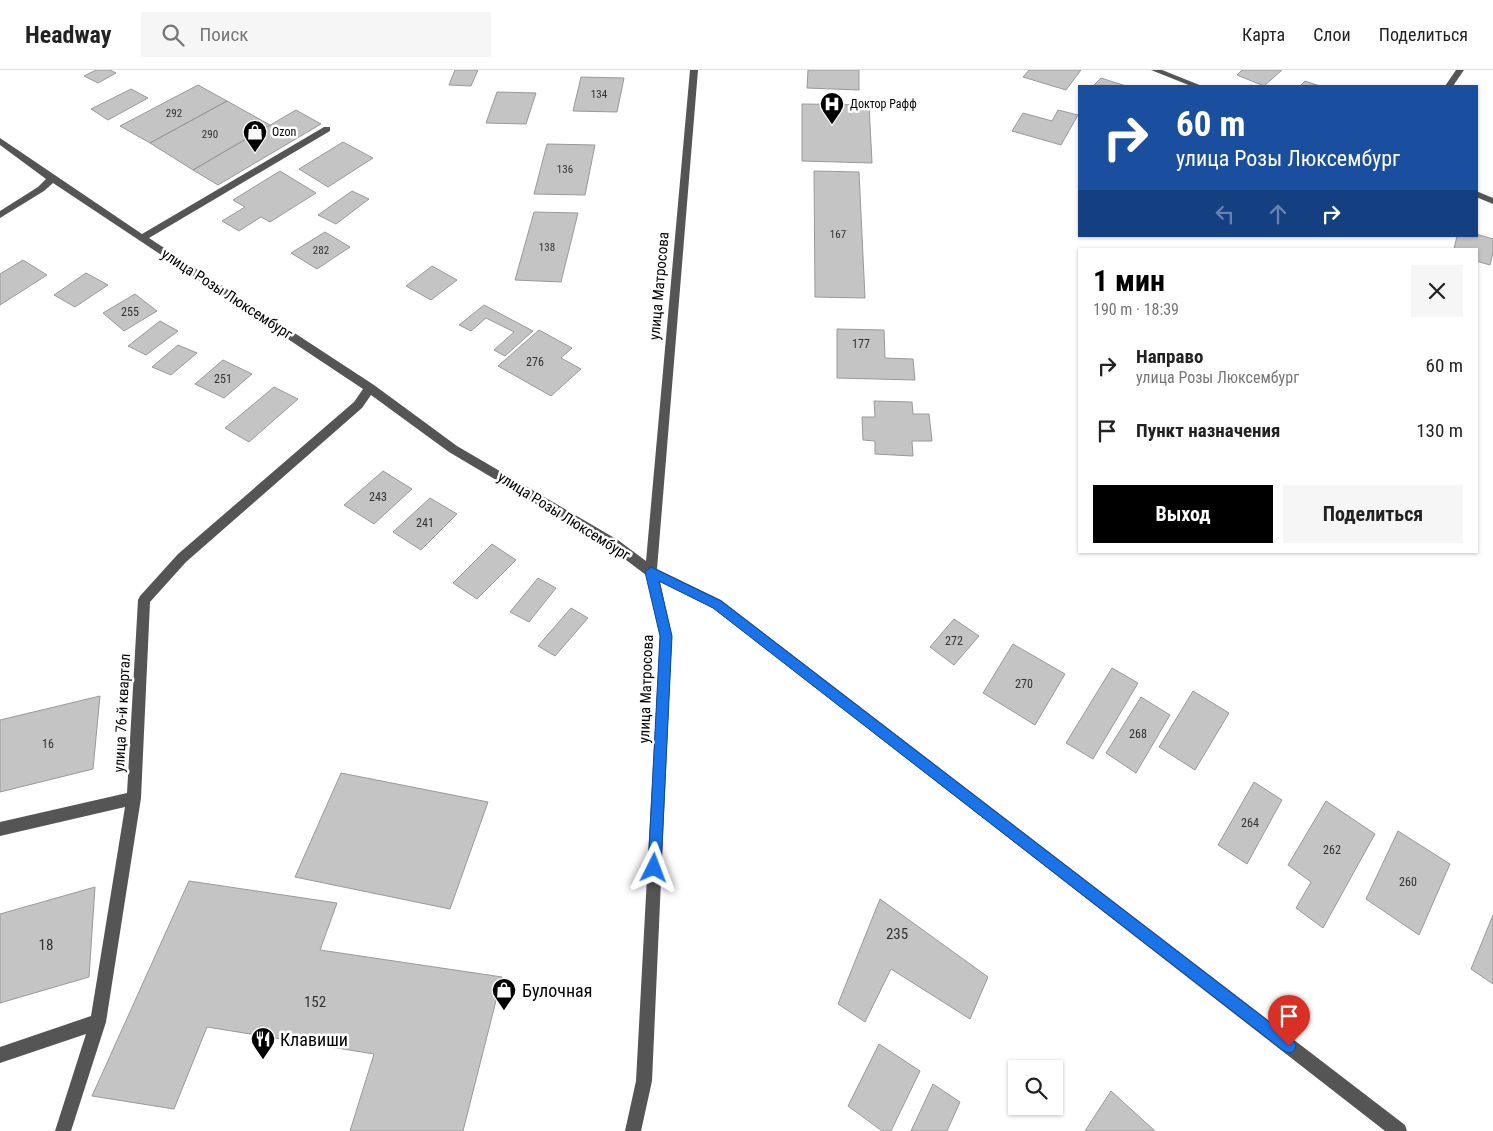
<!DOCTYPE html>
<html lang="ru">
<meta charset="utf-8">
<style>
body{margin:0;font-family:"Roboto Condensed",sans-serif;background:#f6f6f6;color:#222;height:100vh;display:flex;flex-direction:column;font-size:19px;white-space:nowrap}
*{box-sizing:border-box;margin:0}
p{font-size:16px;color:#767676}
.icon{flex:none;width:28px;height:28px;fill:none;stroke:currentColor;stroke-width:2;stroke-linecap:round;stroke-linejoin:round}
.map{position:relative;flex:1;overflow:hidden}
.details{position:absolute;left:1078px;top:178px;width:400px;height:305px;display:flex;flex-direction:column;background:#fff;border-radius:0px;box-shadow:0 1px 4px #0004}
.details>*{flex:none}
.top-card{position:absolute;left:1078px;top:15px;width:400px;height:152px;border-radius:0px;box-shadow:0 1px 4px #0004;background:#1a4fa0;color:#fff;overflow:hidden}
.buttons{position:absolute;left:1008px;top:990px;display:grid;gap:10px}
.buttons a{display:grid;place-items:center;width:55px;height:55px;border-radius:0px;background:#fff;box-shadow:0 1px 4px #0004;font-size:25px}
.pin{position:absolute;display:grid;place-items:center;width:42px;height:42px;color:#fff;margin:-51px -21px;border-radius:50% 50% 50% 0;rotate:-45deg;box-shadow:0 0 5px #0007}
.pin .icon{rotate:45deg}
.me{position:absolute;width:55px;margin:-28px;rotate:3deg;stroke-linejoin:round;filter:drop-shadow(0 0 4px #0008)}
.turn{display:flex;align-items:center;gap:18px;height:105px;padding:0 15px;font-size:22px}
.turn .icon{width:65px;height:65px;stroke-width:2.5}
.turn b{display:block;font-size:35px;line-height:42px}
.lanes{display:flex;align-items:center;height:48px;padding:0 15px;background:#0003;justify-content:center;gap:25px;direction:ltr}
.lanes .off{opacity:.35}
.round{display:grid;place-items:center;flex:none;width:52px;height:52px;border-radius:0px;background:#f6f6f6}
.summary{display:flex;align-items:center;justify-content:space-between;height:85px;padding:0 15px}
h1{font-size:30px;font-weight:700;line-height:38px;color:#000}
.primary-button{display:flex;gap:10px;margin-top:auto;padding:10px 15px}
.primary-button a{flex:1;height:58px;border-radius:0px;background:#000;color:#fff;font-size:20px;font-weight:700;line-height:58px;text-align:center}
.primary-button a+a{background:#f6f6f6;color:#222}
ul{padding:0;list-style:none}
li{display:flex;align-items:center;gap:15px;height:65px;padding:0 15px}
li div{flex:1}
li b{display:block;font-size:19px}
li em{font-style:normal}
header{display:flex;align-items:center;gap:30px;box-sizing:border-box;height:70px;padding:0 25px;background:#fff;border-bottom:1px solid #e0e0e0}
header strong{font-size:24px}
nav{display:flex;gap:28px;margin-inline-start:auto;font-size:18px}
.search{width:350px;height:45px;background:#f6f6f6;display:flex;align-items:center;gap:12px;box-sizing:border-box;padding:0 18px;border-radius:0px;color:#767676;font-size:19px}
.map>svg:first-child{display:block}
</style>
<header>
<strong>Headway</strong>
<div class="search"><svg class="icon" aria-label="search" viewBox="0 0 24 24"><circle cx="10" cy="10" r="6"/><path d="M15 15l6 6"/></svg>Поиск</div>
<nav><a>Карта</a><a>Слои</a><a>Поделиться</a></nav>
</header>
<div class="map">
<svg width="1493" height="1061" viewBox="0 0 1493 1061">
<rect width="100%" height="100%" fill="#fff"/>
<path fill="#c4c4c4" stroke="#999" d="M96,0H110L116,3L98,13L84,6Z
M455,0H478L471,16L449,15Z
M808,0H859V20L807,18Z
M1029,0H1081L1066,20L1023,7Z
M1242,0H1282L1264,16L1237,5Z
M581,7L624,8L617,42L573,41Z
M1101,8L1126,16H1093Z
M1305,11L1320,16H1300Z
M198,15L227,31L150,73L120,56Z
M131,19L148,28L108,50L91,39Z
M497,22L536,23L526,54L486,53Z
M227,31L270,55L193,100L150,73Z
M802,34L869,35L872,93L802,91Z
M296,40L321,54L218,115L193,100Z
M1058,40L1078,45L1061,75L1012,61L1023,43L1052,51Z
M343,72L373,88L328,117L299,99Z
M547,74L595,75L585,125L534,124Z
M280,101L316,123L270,152L261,147L239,161L222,151L245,137L233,130Z
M814,101L859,102L865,228L815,227Z
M352,121L369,129L336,154L318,145Z
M534,142L578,143L561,212L515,210Z
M325,162L350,177L317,199L291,183Z
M1476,164L1493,169V182L1490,195L1476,191V179H1454L1457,166H1476Z
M23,190L47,205L0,235V204Z
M432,196L457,210L431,230L406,216Z
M86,203L108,215L75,237L54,225Z
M135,224L157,241L124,261L103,243Z
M484,235L533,261L505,286L494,280L514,262L486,248L471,261L459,255Z
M160,251L178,261L146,285L128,276Z
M837,259L884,260L885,288L913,289L915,310L837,308Z
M539,260L572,278L561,288L581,299L551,326L498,296Z
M178,275L197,283L171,305L152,297Z
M223,290L252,304L224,328L195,314Z
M274,317L298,329L249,372L225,358Z
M874,331L912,332L913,344H929L932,371H912L913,386L875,384V371L863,370L862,347H875Z
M383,401L412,419L374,454L344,435Z
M430,428L457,444L421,480L393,462Z
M492,474L516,490L477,529L453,513Z
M538,508L556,518L529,552L510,542Z
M571,538L588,548L555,586L538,576Z
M954,549L979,566L954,595L930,577Z
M1013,574L1065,604L1035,655L983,623Z
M1112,598L1138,613L1093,689L1066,673Z
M1193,621L1229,643L1195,700L1159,677Z
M100,626L93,699L0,722V650Z
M1141,627L1170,645L1136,703L1106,683Z
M341,703L488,732L450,839L295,807Z
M1254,712L1282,730L1247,794L1218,775Z
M1326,731L1375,764L1323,858L1296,838L1311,812L1288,795Z
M1398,761L1450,794L1419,865L1366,829Z
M189,811L337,833L320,880L502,907L463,1061H350L374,984L207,957L174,1039L92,1026Z
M95,817L89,907L0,933V844Z
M880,829L988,907L970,949L891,899L865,952L838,934Z
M1493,845V914L1471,899Z
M879,974L920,1001L891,1061H882L848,1036Z
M933,1014L960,1032L947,1061H911Z
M1111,1021L1155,1061H1085Z"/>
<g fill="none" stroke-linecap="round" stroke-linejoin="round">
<path fill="#555" fill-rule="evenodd" d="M690,0H698L657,499L721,530L1405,1055L1407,1061H1385L713,538L660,512L672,566L652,1011L641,1061H625L636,1011L660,566L646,505L610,478L449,382L371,325L362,338L186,492L150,532L141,728L106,952L71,1061H55L86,964L0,993V977L91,946L125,737L0,766V752L127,723L138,530L140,526L178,484L354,332L363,319L53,113L44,121L0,148V141L38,117L46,109L0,75V68L142,164L324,57H330V61L149,168L374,315L457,376L618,470L646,491Z
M1151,0H1162L1202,16H1191Z
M1456,0H1464L1453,16H1445Z
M1476,121L1493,128V134L1476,127Z"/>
</g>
<path fill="#1a73e8" stroke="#114b97" d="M651,497L721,531L1294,971L1296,976L1294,981L1289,983L1284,981L713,538L659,511L672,566L661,798L659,803L654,805L650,803L648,798L660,566L645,502Z"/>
<defs>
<g id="hospital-pin" transform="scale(1.25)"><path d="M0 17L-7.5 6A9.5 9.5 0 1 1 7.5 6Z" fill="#000" stroke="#fff"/><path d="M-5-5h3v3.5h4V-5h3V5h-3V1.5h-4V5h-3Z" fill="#fff"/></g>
<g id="shop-pin" transform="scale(1.25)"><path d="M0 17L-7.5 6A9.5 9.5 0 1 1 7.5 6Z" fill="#000" stroke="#fff"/><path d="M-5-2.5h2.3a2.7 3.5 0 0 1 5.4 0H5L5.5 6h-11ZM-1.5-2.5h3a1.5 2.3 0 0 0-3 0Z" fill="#fff"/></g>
<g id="restaurant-pin" transform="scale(1.25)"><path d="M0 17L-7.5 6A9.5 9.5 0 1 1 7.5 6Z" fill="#000" stroke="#fff"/><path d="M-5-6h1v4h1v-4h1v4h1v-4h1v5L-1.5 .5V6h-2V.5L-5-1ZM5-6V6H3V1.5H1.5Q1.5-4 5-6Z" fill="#fff"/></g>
</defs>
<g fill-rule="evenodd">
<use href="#hospital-pin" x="832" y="34"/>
<use href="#shop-pin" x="255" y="62"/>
<use href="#shop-pin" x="504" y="920"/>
<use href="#restaurant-pin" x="263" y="969"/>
</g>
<g text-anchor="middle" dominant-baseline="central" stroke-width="5" stroke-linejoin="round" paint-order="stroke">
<g font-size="11" fill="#313131">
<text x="599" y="24">134</text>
<text x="174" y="43">292</text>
<text x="210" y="64">290</text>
<text x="565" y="99">136</text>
<text x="838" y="164">167</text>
<text x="547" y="177">138</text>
<text x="321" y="180">282</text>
</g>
<g font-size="12" fill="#000" stroke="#fff" text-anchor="start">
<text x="850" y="34">Доктор Рафф</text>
<text x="272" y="62">Ozon</text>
</g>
<g font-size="12" fill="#313131">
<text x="130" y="242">255</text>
<text x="861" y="274">177</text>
<text x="535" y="292">276</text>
<text x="223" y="309">251</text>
<text x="378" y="427">243</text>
<text x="425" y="453">241</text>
<text x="954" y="571">272</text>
<text x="1024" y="614">270</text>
<text x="1138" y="664">268</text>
<text x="48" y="674">16</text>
<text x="1250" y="753">264</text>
<text x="1332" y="780">262</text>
<text x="1408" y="812">260</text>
</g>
<g font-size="15" fill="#000" stroke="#fff">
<text transform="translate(659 216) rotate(-85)">улица Матросова</text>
<text transform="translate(227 224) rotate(33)">улица Розы Люксембург</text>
<text transform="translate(564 446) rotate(32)">улица Розы Люксембург</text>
<text transform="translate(646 619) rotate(-88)">улица Матросова</text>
<text transform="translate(122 643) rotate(-87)">улица 76-й квартал</text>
</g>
<g font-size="15" fill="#313131">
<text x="897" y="864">235</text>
<text x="46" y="875">18</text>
<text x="315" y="932">152</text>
</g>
<g font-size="18" fill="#000" stroke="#fff" text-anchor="start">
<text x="522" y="920">Булочная</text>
<text x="280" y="969">Клавиши</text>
</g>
</g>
</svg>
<div class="buttons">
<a><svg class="icon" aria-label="search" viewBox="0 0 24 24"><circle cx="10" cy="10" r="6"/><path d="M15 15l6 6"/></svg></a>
</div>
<div class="pin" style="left:1289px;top:976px;background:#d93025"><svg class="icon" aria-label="arrive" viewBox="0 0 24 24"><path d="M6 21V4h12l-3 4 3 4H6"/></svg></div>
<svg class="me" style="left:654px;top:798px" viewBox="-20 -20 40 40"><path d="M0-17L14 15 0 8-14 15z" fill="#1a73e8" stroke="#fff" stroke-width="4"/></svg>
<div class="top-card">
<div class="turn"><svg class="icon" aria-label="right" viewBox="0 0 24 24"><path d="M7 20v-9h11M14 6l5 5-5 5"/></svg><div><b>60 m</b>улица Розы Люксембург</div></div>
<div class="lanes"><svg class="icon off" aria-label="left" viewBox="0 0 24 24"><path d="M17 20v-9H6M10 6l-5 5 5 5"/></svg><svg class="icon off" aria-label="ahead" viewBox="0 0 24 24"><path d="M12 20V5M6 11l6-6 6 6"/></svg><svg class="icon" aria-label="right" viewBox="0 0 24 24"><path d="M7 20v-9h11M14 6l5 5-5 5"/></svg></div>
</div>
<section class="details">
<div class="summary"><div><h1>1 мин</h1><p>190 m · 18:39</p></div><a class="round"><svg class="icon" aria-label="close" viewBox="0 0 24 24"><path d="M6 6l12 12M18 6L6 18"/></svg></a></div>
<ul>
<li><svg class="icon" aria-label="right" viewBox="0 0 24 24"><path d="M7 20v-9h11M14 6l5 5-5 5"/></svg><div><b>Направо</b><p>улица Розы Люксембург</p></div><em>60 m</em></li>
<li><svg class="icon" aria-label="arrive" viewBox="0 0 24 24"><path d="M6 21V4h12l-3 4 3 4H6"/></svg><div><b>Пункт назначения</b></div><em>130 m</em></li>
</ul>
<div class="primary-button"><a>Выход</a><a>Поделиться</a></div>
</section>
</div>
